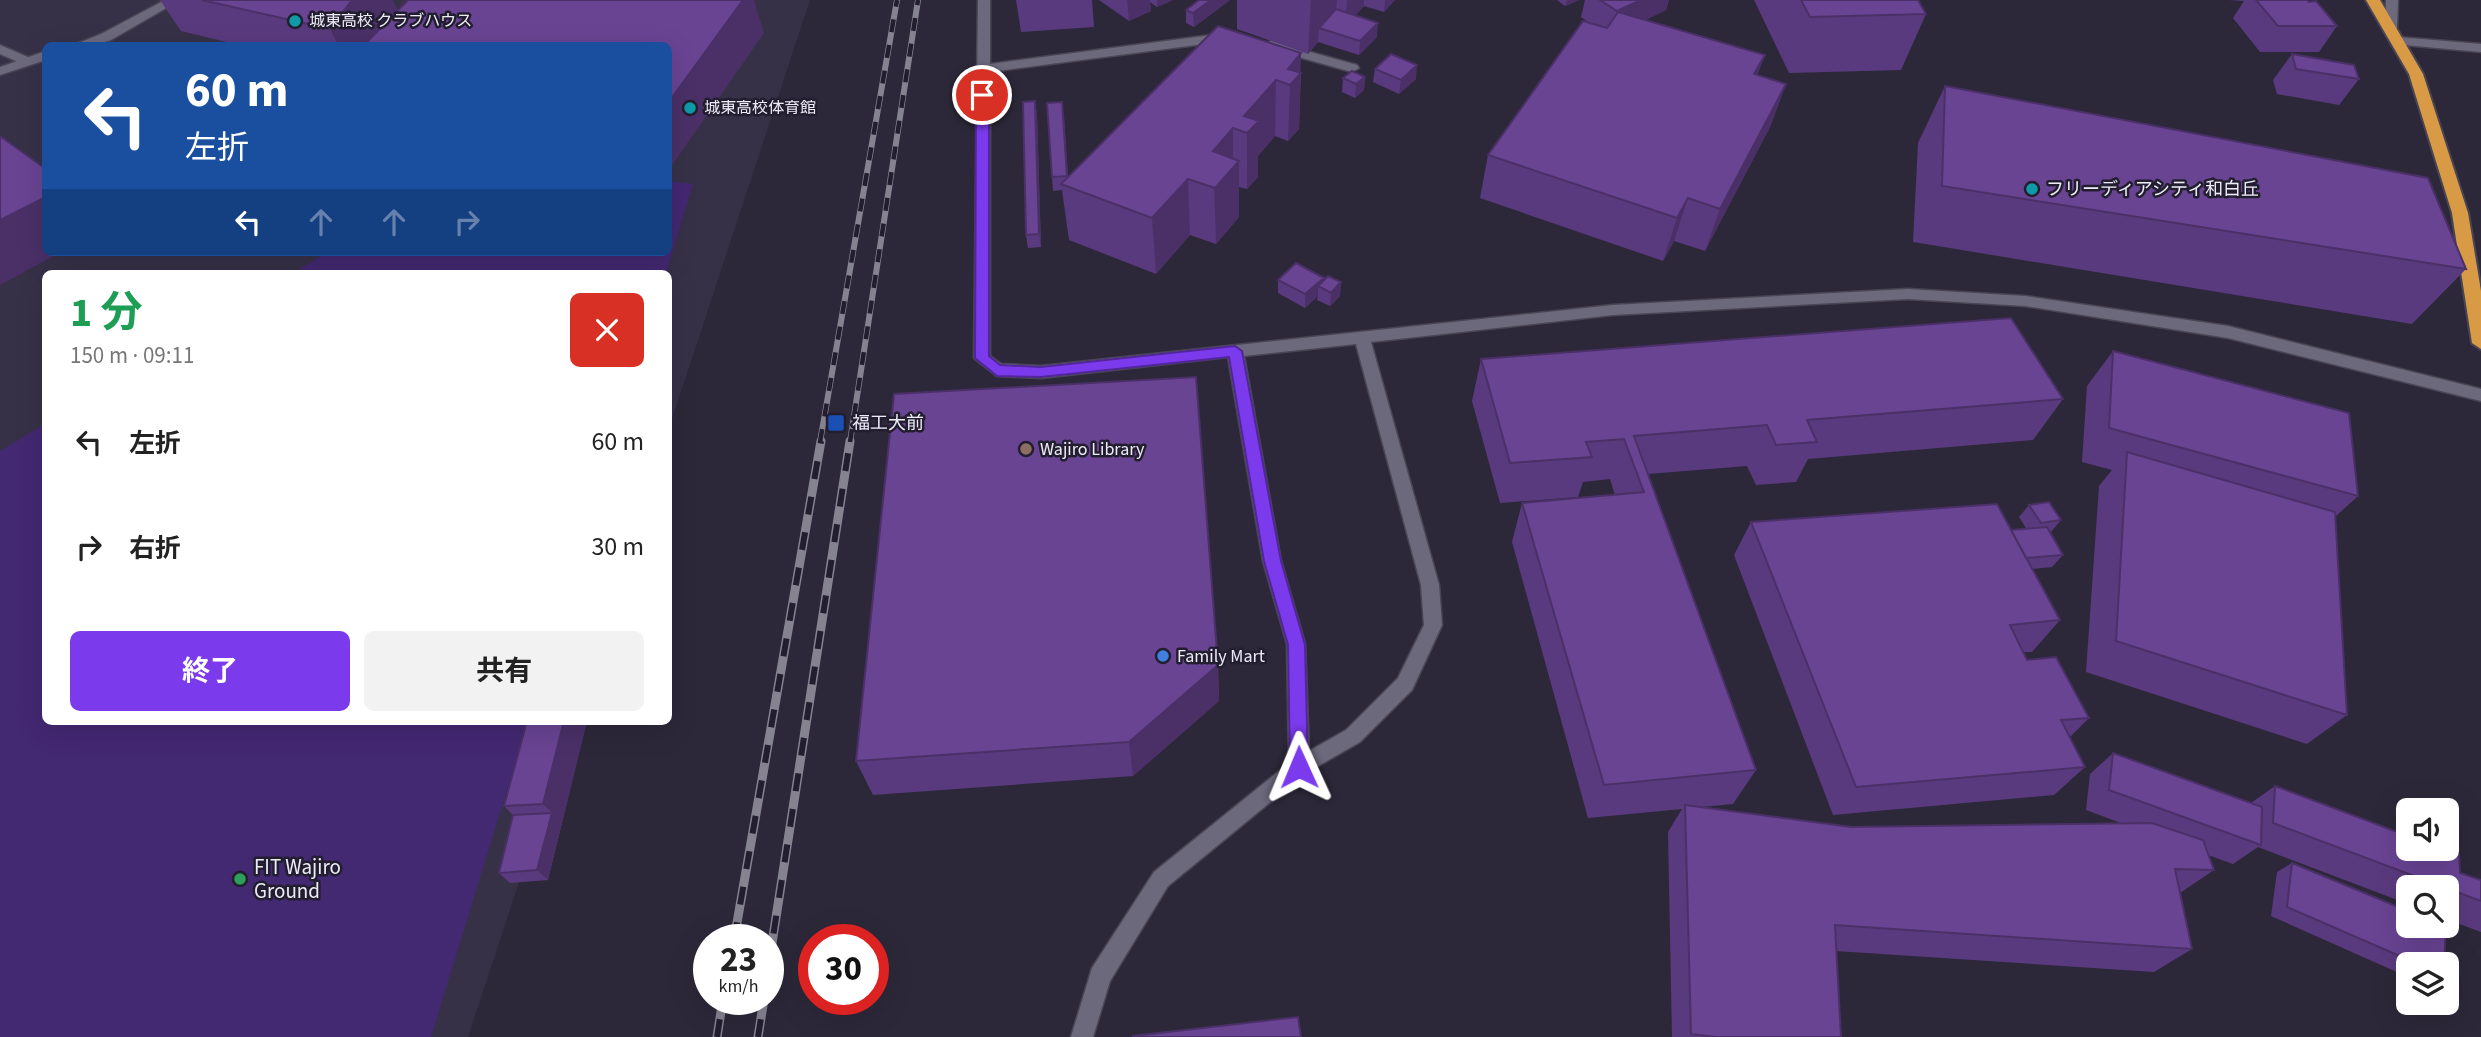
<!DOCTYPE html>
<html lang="ja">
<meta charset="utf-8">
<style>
body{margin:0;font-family:"Source Sans 3","Noto Sans JP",sans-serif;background:#f2f2f2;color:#222;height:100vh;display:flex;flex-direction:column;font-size:26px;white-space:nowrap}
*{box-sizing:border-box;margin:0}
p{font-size:23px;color:#767676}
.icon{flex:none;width:38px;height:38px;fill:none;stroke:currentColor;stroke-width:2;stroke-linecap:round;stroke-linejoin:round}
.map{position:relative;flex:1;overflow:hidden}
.sheet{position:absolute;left:42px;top:270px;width:630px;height:455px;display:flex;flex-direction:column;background:#fff;border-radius:10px;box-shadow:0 7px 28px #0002}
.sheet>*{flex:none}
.hud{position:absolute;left:42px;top:42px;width:630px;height:214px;border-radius:10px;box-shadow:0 7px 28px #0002;background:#1a4fa0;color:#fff;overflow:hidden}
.buttons{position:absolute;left:2396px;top:798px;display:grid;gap:14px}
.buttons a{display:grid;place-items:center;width:63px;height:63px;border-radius:10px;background:#fff;box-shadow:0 7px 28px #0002;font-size:35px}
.speed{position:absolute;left:693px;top:924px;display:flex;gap:14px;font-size:35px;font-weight:700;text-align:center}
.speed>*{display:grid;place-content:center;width:91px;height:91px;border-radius:50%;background:#fff;box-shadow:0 7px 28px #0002;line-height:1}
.speed small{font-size:18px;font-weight:400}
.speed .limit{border:10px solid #d22;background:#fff;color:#111}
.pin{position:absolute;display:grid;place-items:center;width:60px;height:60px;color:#fff;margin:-30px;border:4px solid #fff;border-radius:50%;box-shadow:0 2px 7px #0007}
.me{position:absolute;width:77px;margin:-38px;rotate:359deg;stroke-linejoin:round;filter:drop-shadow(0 0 5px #0008)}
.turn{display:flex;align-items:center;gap:24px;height:147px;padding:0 28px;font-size:32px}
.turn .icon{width:91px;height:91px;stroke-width:2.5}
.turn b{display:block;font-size:49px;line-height:60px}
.lanes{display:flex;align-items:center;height:66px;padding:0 28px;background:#0003;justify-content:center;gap:35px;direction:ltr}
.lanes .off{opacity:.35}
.round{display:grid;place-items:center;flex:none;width:74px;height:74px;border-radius:10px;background:#f2f2f2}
.overview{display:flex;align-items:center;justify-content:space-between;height:119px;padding:0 28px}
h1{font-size:42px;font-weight:700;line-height:52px;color:#1e9e55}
.action{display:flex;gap:14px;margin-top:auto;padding:14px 28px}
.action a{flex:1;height:80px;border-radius:10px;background:#7c3aed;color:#fff;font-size:28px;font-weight:700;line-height:80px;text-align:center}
.action a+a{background:#f2f2f2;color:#222}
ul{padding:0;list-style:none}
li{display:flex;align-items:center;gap:21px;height:105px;padding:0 28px}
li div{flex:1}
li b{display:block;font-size:26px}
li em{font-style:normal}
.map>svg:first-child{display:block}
</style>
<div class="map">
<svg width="2481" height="1037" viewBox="0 0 2481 1037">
<rect width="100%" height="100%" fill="#2c2839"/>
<path fill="#373148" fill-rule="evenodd" d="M0,0H810L669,428L668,273H46V721H572L468,1037H0ZM46,46H668V252H46Z"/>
<path fill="#432872" d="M669,181L693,184L666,273H293L328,252H668Z
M45,424L46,721H528L431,1037H0V451Z"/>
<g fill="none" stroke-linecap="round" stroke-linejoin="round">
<g stroke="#494554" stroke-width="3">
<path id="service" d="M0,45L30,58L32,61L25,65L0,54Z"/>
</g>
<g stroke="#494554" stroke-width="3">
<path id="minor" d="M165,0H180L111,40L92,46H71L101,34Z
M978,0H990V64L1227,33L1233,37L1227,41L990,72V356L1001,364L1041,366L1613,305L1908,289L2025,296L2228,326L2481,389V401L2228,338L2025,306L1908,299L1613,315L1371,342L1439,585L1442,625L1412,690L1360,742L1306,773L1168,886L1110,981L1093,1037H1071L1092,968L1154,872L1289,763L1287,644L1263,561L1228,357L1041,378L997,376L974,358ZM1356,344L1421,585L1424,625L1398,678L1346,730L1309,751L1305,644L1281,561L1244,356Z
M2386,0H2398L2397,28L2391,32L2385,28Z
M2398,37L2481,44V52L2393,44V38Z
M1271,41L1357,65L1359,68L1352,72L1266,48L1265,45Z
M46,51V60L0,75V67Z"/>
</g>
<g stroke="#494554" stroke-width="4">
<path id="trunk" d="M2366,0H2380L2423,74L2468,213L2481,291V349L2472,343L2452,213L2409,74Z"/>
</g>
<use href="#service" fill="#6d697d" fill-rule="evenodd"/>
<use href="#minor" fill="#6d697d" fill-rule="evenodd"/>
<use href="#trunk" fill="#d99a45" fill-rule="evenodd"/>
<g stroke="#868391" stroke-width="6">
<path id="rail-far1" d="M820,442L897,0
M850,442L918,0"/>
</g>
<g stroke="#868391" stroke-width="9">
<path id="rail" d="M734,940L821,441
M768,969L850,441
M717,1037L723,999
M758,1037L764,999"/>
</g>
<use href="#rail-far1" stroke="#231e2f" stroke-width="4.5" stroke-dasharray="13" stroke-linecap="butt"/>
<use href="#rail" stroke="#231e2f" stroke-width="6" stroke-dasharray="18" stroke-linecap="butt"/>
</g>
<path fill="#5a3a7e" d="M160,0H392L398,10L764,33L668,46H243L181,31Z
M1016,0H1092L1094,27L1021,32Z
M1099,0H1173L1157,7L1150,2L1151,11L1129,21Z
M1199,0H1230L1194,27L1186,23V10Z
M1237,0H1395L1384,12L1364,6L1355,16L1377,37L1359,55L1318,42L1308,54L1237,29Z
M1557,0H1579L1565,6Z
M1585,0H1669L1666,10L1645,20L1765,55L1757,75L1786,84L1770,127L1705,251L1674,241L1663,261L1480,198L1488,155L1591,24L1581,17Z
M1754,0H1918L1926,14L1901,70L1789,73Z
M2229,0H2307L2337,26L2319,52H2260L2233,18L2244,1Z
M1218,26L1301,73L1299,129L1288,141L1275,136L1258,156V177L1247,189L1239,187V217L1216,244L1190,235L1156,274L1069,240L1062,190L1053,191L1052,177L1064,116L1068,177Z
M2292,54L2359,79L2339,105L2277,94L2273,80Z
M1375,69L1416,79L1399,94L1373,82Z
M1365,77L1364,90L1355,98L1342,92L1343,78Z
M1945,86L2466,269L2412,324L1913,242L1918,143Z
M1035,101L1037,115L1041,247L1028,248L1026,235Z
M1324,278L1323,281L1341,282L1340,296L1330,306L1317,300L1318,296L1305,308L1278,293V280Z
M2113,351L2358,496L2335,517L2347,715L2307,744L2086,672L2099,486L2112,470L2082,462L2087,386Z
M1481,359L2063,399L2033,440L1808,459L1796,482L1756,485L1747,466L1648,474L1756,770L1733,804L1702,807L1851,827L2121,823L2086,810L2090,774L2113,753L2251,803L2275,786L2460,873L2481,880V932L2446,919V887H2408V904L2258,847L2233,864L2208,855L2214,870L2180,893L2192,949L2154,972L1836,951L1841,1037H1672L1668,832L1682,809L1588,818L1512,542L1522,503L1615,495L1610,479L1583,482L1578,497L1500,503L1472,401Z
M2029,505L2061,520L2050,533L2063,555L2052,567L2032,569L2060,620L2032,652H2023L2027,660L2089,718L2070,737L2085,767L2054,795L1833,815L1734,555L1751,522L2011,530L2026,528L2019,517Z
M1218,665L1219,701L1133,776L873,795L856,761Z
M527,721H587L548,880L510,883L499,873L513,815L504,806Z
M2292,863L2444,964H2408V977L2271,916L2277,872Z"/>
<path fill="#4a3067" d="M352,0H392L399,12L375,46H339L330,29Z
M743,0H754L764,33L668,171V103Z
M1127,0H1150L1151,11L1129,21Z
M1157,0H1173L1157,7Z
M1211,0H1230L1194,27L1193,13Z
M1311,0H1337L1335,23L1319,28L1318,42L1308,54Z
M1347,0H1364V6L1345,26Z
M1385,0H1395L1384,12Z
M1567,0H1579L1565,6Z
M1641,0H1669L1666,10L1611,37L1617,11Z
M1378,23L1377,37L1359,55L1360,41Z
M1301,53L1299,129L1288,141L1290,85L1288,69Z
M1765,55L1749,98L1754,74Z
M1417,65L1416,79L1399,94L1401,80Z
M1365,77L1364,90L1355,98L1356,84Z
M1276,80L1275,136L1258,156V177L1247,189V133L1244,116Z
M1786,84L1770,127L1705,251L1720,209Z
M1035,101L1037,115L1041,247L1039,234Z
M1233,128V168L1239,161V217L1216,244L1213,151Z
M1188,179L1190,235L1156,274L1152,218Z
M46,197V252H61L0,285V220Z
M1688,198L1674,241L1663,261L1677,218Z
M1324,278L1323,289L1318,286V296L1305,308V294Z
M1341,282L1340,296L1330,306L1331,293Z
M1218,665L1219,701L1133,776L1129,742Z
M564,721H587L548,880L537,870L552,813L543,804Z"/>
<path fill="#694493" stroke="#4a3067" stroke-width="2" d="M202,0H352L330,29Z
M408,0H743L668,103V46H363Z
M1199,0H1211L1193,13L1186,10Z
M1600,0H1641L1617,11Z
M1801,0H1918L1926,14L1810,17Z
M2256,0H2307L2309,2L2316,1L2337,26H2278Z
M1336,9L1378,23L1360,41L1319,28Z
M1618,12L1765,55L1754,74L1786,84L1720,209L1688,198L1677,218L1488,155L1583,21L1607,28Z
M1218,26L1301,53L1288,69L1301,73L1290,85L1276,80L1244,116L1259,121L1247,133L1233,128L1213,151L1239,161L1215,188L1188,179L1152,218L1061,184Z
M1391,54L1417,65L1401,80L1375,69Z
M2292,54L2354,65L2359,79L2296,69Z
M1352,71L1365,77L1356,84L1343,78Z
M1945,86L2428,178L2466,269L1942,186Z
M1035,101L1039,234L1026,235L1023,102Z
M1062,102L1067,176L1052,177L1047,103Z
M0,136L46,169V197L0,220Z
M1296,263L1324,278L1305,294L1278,280Z
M1328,276L1341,282L1331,293L1318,286Z
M2011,318L2063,399L1807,420L1817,442L1776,445L1767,425L1634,436L1756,770L1604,785L1522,503L1644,492L1624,439L1586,442L1592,457L1510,463L1481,359Z
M2113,351L2349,413L2358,496L2109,428Z
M1196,377L1218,665L1129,742L856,761L894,394Z
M2127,452L2335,512L2347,715L2116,641Z
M2049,502L2061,520L2041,523L2029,505Z
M1997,504L2060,620L2010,625L2027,660L2056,657L2089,718L2061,720L2085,767L1856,787L1751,522Z
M2047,527L2063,555L2026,558L2011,530Z
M527,721H564L543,804L504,806Z
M2113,753L2262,807L2261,845L2109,790Z
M2275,786L2408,836V849H2442L2459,855L2460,873L2481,880V901L2273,823Z
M1685,805L1851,827L2152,823L2203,840L2214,870L2175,869L2192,949L1835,925L1841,1037H1716L1691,1034Z
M552,813L537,870L499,873L513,815Z
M2292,863L2408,911V926H2442L2446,928L2444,964H2418L2287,907Z
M1298,1017L1301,1037H1133V1036Z"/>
<path fill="#7c3aed" stroke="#51269a" stroke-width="2" d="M982,91L989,95V356L1000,365L1041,367L1235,346L1242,351L1281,561L1305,645L1308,767L1305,773L1299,775L1293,773L1290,767L1288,645L1264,561L1229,357L1041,377L997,376L975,358L976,95Z"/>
<g fill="#0f9aa8" stroke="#231e2f" stroke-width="2.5">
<circle cx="295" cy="21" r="7"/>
<circle cx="690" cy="108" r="7"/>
<circle cx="2032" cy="189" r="7"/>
</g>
<rect fill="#1a4fb4" stroke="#231e2f" stroke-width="2.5" x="827" y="414" width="18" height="18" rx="3.5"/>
<circle fill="#8d6e63" stroke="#231e2f" stroke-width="2.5" cx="1026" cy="449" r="7"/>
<circle fill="#3f7fe0" stroke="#231e2f" stroke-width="2.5" cx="1163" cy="656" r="7"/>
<circle fill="#2e9e5b" stroke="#231e2f" stroke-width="2.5" cx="240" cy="879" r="7"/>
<g text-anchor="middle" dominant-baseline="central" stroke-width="5" stroke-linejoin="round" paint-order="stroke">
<g font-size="16" fill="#edebf7" stroke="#231e2f" text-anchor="start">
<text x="309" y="21">城東高校 クラブハウス</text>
<text x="704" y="108">城東高校体育館</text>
</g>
<g font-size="18" fill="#edebf7" stroke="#231e2f" text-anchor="start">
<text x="2046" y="189">フリーディアシティ和白丘</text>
<text x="852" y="423">福工大前</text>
<text x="1040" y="449">Wajiro Library</text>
<text x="1177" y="656">Family Mart</text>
</g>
<g font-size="21" fill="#edebf7" stroke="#231e2f" text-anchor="start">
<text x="254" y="867">FIT Wajiro<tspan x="254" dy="24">Ground</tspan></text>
</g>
</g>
</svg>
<div class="buttons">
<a><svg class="icon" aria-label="sound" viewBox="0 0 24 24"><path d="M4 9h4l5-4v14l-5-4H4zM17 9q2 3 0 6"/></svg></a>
<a><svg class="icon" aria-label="search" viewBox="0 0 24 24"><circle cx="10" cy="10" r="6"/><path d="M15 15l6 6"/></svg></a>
<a><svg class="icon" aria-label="layers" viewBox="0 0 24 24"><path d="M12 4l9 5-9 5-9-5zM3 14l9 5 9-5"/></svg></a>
</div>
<div class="speed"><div>23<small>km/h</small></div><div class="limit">30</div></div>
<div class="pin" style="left:982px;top:95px;background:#d93025"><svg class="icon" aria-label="arrive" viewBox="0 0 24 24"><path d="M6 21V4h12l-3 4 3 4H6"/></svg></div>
<svg class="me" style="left:1299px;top:767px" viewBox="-20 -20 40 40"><path d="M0-17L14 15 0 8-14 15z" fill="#7c3aed" stroke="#fff" stroke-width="4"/></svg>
<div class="hud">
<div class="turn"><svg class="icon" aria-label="left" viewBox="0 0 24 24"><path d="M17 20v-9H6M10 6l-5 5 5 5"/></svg><div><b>60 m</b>左折</div></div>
<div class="lanes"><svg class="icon" aria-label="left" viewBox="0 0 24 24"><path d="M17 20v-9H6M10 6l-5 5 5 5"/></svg><svg class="icon off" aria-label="ahead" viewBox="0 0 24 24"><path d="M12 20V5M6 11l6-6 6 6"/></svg><svg class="icon off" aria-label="ahead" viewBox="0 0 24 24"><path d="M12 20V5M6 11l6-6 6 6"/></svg><svg class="icon off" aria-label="right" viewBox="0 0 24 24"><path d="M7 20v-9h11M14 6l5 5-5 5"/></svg></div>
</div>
<section class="sheet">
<div class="overview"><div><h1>1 分</h1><p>150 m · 09:11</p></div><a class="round" style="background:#d93025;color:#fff"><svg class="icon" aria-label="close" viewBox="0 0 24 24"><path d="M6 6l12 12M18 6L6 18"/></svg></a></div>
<ul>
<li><svg class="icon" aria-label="left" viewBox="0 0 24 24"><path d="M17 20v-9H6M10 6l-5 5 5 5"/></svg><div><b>左折</b></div><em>60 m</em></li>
<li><svg class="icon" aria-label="right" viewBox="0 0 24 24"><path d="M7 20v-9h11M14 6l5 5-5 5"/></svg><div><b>右折</b></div><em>30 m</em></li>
</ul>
<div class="action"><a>終了</a><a>共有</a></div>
</section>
</div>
